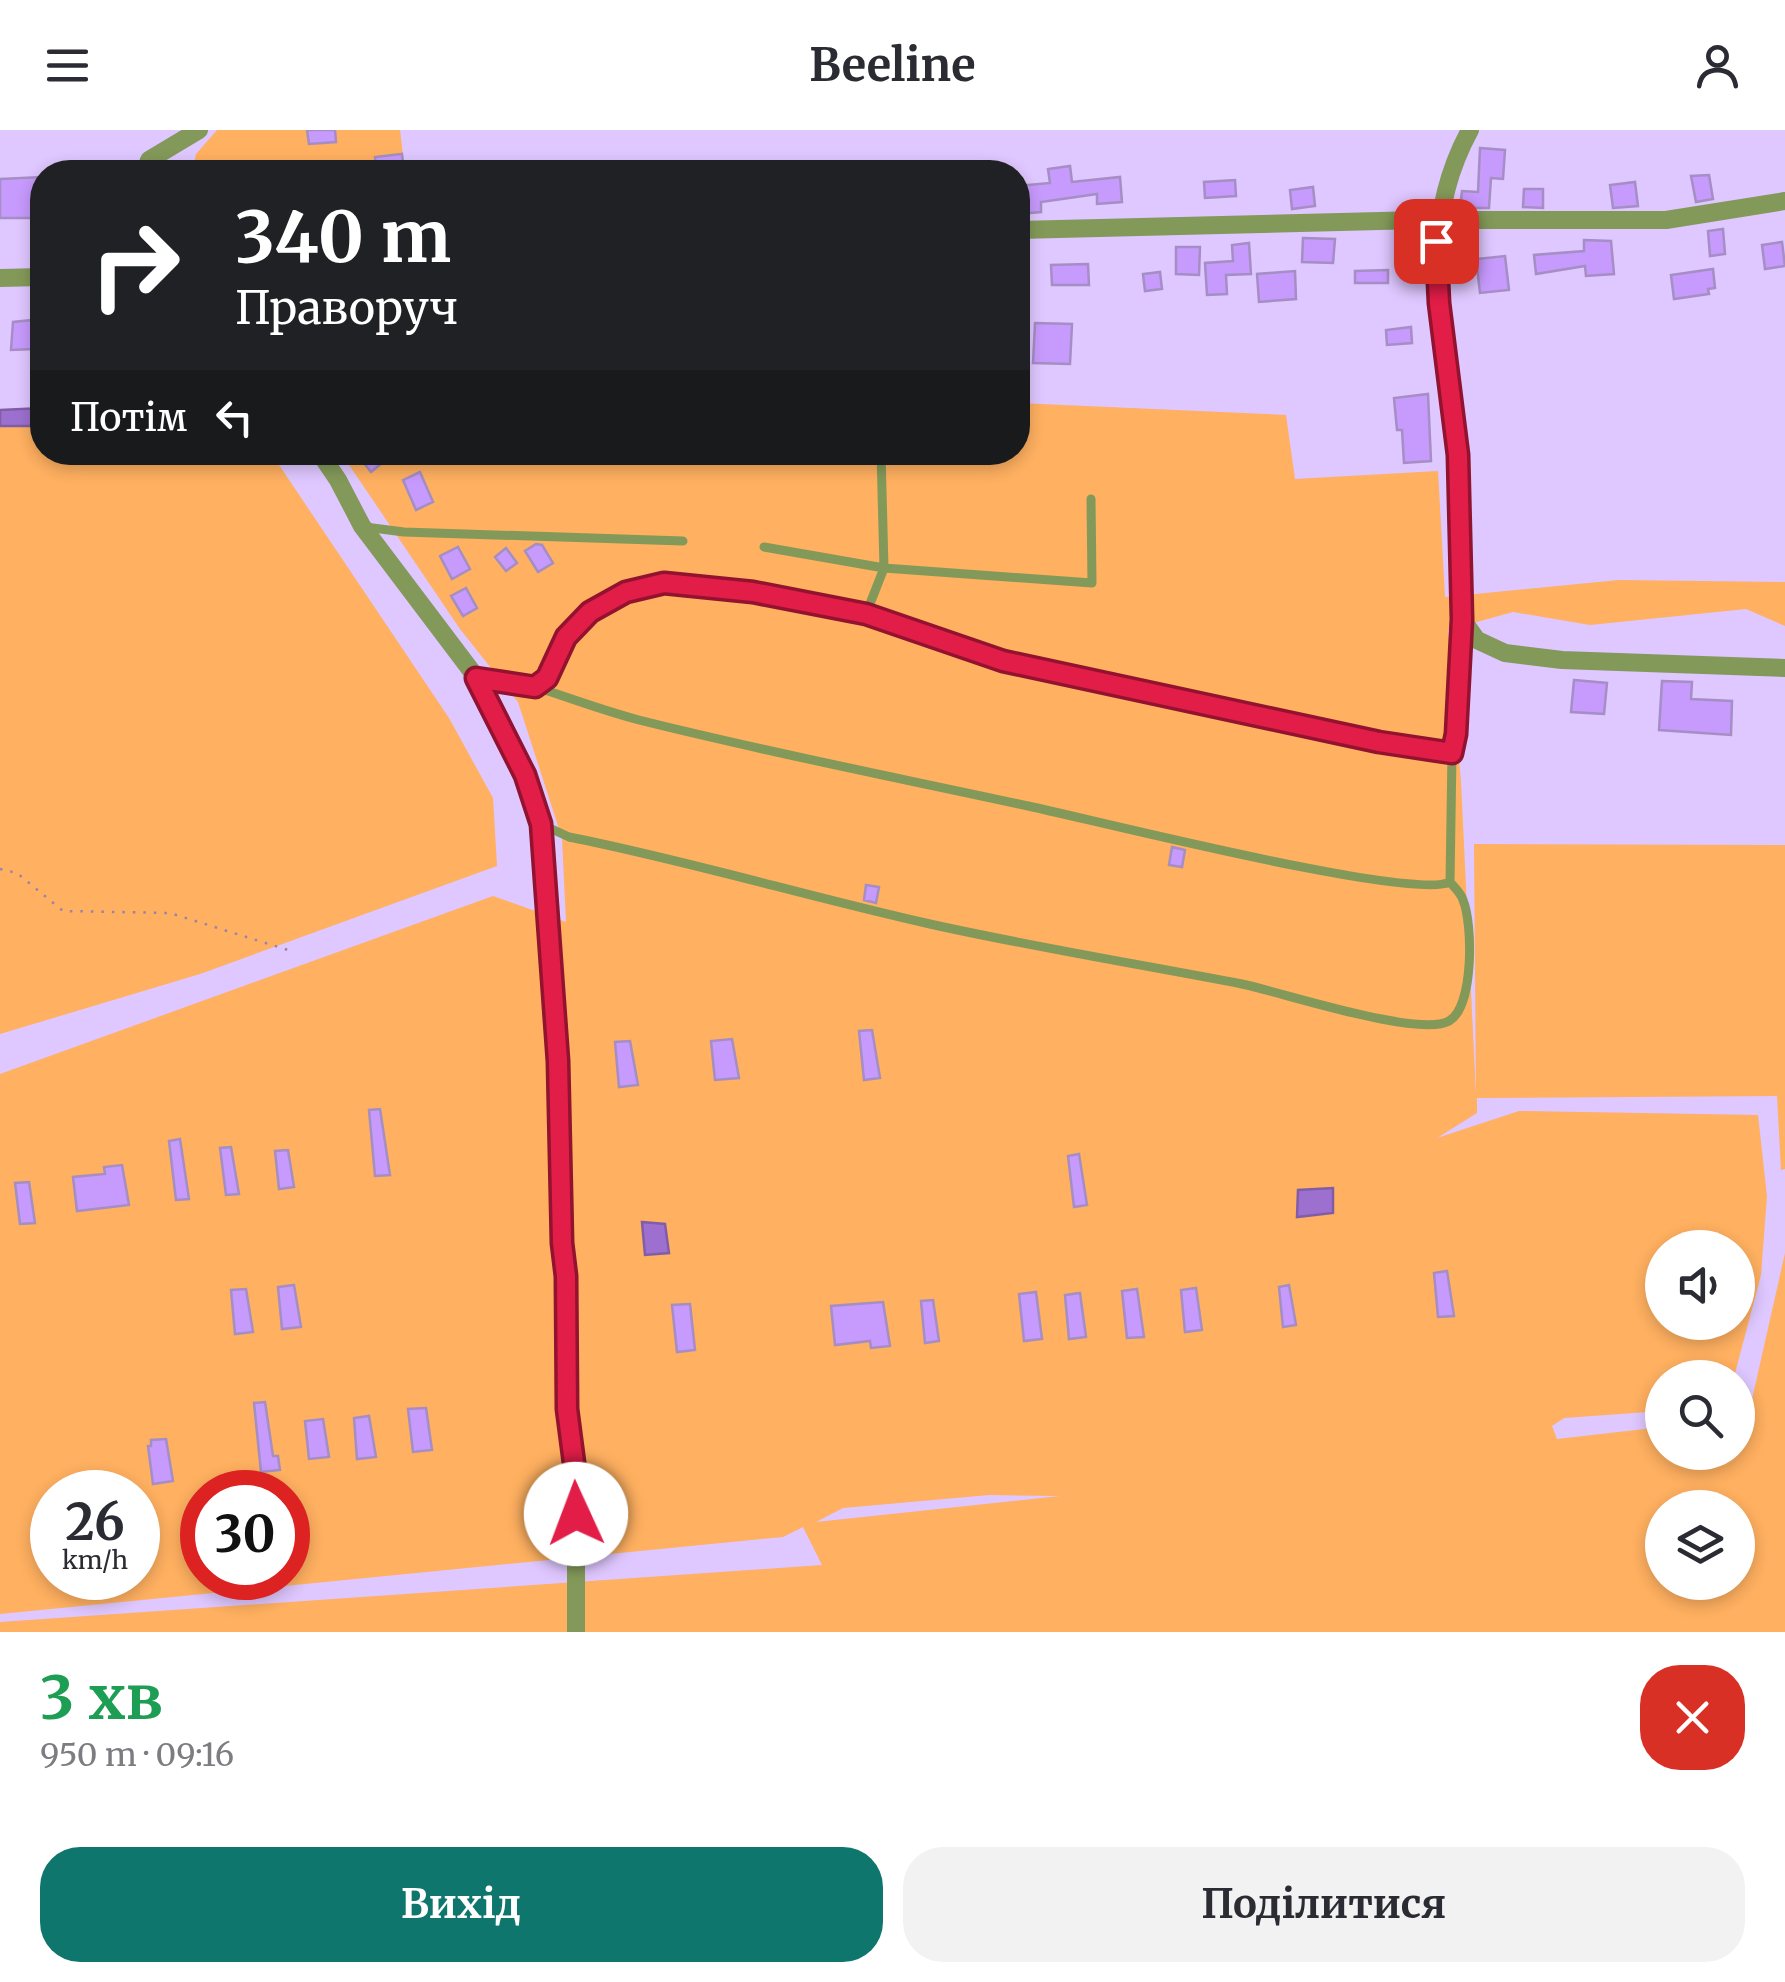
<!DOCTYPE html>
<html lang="uk">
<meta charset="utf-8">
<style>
body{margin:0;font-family:Merriweather,serif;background:#f2f2f3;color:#2b2b33;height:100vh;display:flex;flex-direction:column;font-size:38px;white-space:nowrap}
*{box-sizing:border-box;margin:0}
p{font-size:32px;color:#7c7c81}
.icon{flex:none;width:55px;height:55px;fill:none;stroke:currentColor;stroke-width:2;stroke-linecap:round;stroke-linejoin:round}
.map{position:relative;height:1502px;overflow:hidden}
.details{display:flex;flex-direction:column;background:#fff;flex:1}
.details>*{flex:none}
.top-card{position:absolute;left:30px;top:30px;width:1000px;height:305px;border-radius:40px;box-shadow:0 5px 15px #0003;background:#202124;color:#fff;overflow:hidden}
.fabs{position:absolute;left:1645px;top:1100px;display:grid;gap:20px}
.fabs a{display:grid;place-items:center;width:110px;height:110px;border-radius:50%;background:#fff;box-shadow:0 5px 15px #0003;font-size:50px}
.speed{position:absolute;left:30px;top:1340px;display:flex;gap:20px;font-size:50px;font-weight:700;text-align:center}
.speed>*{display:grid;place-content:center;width:130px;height:130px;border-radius:50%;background:#fff;box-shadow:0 5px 15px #0003;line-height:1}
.speed small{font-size:25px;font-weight:400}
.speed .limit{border:15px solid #d22;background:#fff;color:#111}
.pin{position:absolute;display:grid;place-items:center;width:85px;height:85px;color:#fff;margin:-42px;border-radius:20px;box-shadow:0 5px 15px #0006}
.me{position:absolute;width:110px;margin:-55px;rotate:358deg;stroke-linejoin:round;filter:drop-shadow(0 0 8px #0008)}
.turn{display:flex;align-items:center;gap:35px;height:210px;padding:0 40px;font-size:45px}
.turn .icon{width:130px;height:130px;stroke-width:2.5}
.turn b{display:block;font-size:70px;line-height:85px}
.then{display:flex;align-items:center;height:95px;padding:0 40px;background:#0003;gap:20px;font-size:38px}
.round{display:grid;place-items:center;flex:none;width:105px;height:105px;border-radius:40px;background:#f2f2f3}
.headline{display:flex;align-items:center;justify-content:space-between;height:170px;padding:0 40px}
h1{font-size:60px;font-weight:700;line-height:75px;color:#1e9e55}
.primary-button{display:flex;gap:20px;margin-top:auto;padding:20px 40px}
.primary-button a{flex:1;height:115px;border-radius:40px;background:#0f766e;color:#fff;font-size:40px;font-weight:700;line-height:115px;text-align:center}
.primary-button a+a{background:#f2f2f3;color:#2b2b33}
header{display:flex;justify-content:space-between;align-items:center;height:130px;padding:0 40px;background:#fff;font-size:45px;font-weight:700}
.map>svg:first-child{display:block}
</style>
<header><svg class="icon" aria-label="menu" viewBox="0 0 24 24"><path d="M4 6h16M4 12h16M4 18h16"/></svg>Beeline<svg class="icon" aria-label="person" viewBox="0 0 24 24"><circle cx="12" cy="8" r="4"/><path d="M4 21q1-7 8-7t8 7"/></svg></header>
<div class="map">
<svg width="1785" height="1502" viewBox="0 0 1785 1502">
<rect width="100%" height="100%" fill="#dfc7ff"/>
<path fill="#ffb060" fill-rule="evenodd" d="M217,0H400L405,42H192L196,24Z
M1018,273L1286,285L1295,349L1438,341L1445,467L1619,450L1785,452V496L1746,479L1590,495L1513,482L1448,500L1461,652L1476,966L1474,714L1785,715V1039L1781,1040L1777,966L1477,968V983L1437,1008L1519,981L1758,985L1767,1066L1761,1145L1734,1247L1662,1248V1281L1564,1288L1552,1296L1557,1309L1662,1297V1322H1738V1289L1748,1287L1785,1123V1502H0V1492L822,1435L803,1397L783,1407L0,1484V944L493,766L566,792L562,708L518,572L460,499L341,323L1018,322ZM1662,1118H1738V1192H1662ZM52,1362H138V1448H52ZM202,1362H288V1448H202ZM989,1365L1060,1366L816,1392L843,1378ZM1662,1378H1738V1452H1662Z
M42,291V322L271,323L449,588L493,668L497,736L200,844L0,904V296Z"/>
<path fill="#9d70cf" stroke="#805ea7" stroke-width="2.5" d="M42,278V296H0V280Z
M1333,1058V1083L1297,1087L1298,1060Z
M642,1092L665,1094L669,1123L645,1125Z"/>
<path fill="#c79afd" stroke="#a58ec3" stroke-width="2.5" d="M307,0H335L336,12L309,14Z
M1480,18L1505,20L1503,49L1491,48L1489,78H1460L1462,61L1478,62Z
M402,24L404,42H376L375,27Z
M1070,36L1072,52L1120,47L1122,72L1097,74V64L1041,72V82L1019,84L1018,56L1050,53L1048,39Z
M1709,45L1713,69L1696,72L1691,46Z
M42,47V88H0V49Z
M1235,50L1236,66L1205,68L1204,52Z
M1635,52L1638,76L1613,78L1610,55Z
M1313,57L1315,76L1292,79L1290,60Z
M1524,59H1543V78L1523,77Z
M1723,99L1725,124L1710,126L1708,101Z
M1303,108L1335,109L1333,133L1302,132Z
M1584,110L1611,111L1614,144L1586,146L1585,136L1536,144L1534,125L1584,121Z
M1782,112L1785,136L1765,139L1762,115Z
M1249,113L1251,144L1226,145L1227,164L1207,165L1205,133L1233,131L1232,115Z
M1176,117H1200L1199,145L1176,144Z
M1505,126L1509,160L1480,163L1476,129Z
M1088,134L1089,155H1052L1051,135Z
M1713,139L1715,158L1708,159L1709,164L1674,169L1671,145Z
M1388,140V153H1355V141Z
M1295,141L1296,169L1259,172L1257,144Z
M1160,142L1162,159L1145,161L1143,144Z
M33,190L34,219L11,220L13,192Z
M1035,193L1072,194L1070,234L1033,233Z
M1411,197L1412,213L1387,215L1386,200Z
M1428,264L1431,331L1404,333L1402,300H1397L1394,268Z
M367,322H374L382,333L371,342L360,328Z
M420,342L433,372L416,380L403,350Z
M536,414L542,415L553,433L538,442L525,421Z
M458,417L470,439L452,449L440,426Z
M506,418L517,433L506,441L495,427Z
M466,458L477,478L463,486L451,466Z
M1574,550L1607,553L1604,584L1571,582Z
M1662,551L1692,552L1691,569L1732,571L1731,605L1659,600Z
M1172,717L1185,720L1182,737L1169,735Z
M866,755L879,757L876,773L864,770Z
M872,900L880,948L864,950L859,901Z
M732,909L739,948L715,950L711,911Z
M630,911L638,955L619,957L615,912Z
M380,979L390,1045L375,1046L369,980Z
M180,1009L189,1069L176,1070L169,1011Z
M231,1017L239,1064L226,1065L220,1018Z
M288,1020L294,1057L279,1059L275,1021Z
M1079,1024L1087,1075L1074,1077L1068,1026Z
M122,1035L129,1075L77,1081L73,1047L105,1044L104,1037Z
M29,1052L35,1093L20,1094L15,1053Z
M1447,1141L1454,1186L1438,1187L1434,1143Z
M294,1155L301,1197L282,1199L278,1157Z
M1289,1155L1296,1195L1283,1197L1279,1157Z
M1196,1158L1202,1200L1185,1202L1181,1160Z
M246,1159L253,1202L235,1204L231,1160Z
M1137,1159L1144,1207L1127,1208L1122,1161Z
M1036,1162L1042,1209L1024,1211L1019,1164Z
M1080,1163L1086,1207L1069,1209L1065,1165Z
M933,1170L939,1211L925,1213L921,1171Z
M883,1172L890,1216L871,1218L870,1211L835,1215L831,1176Z
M690,1174L695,1220L677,1222L672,1175Z
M265,1272L273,1326H278L280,1340L261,1342L254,1273Z
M426,1278L432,1320L413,1322L408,1279Z
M369,1286L376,1327L357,1329L354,1288Z
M323,1289L329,1327L309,1329L305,1291Z
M166,1309L173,1351L153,1354L148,1316H151V1310Z"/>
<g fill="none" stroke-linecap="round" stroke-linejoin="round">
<path stroke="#9684ad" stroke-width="2.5" stroke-dasharray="2.5 8" stroke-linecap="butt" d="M0,739L17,743L63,781L170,783L291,821"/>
<path stroke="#839959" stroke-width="9" d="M365,397L404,402L683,411
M764,417L884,438L1092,453L1091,369
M866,484L884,438L881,322
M478,548L535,557L547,548L566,507L590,482L626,462L664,453L753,462L866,484L1003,531L1379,612L1452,623L1462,495
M535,557C571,568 607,582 643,591C771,623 899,648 1028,676C1090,689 1412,771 1450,752L1452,623
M543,695L569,707C690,731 809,767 930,794C1033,817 1138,834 1242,854C1281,862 1419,908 1449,891C1474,877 1473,794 1463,770C1461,763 1454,757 1450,752"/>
<path stroke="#839959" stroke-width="18" d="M1470,0C1412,106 1446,208 1457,321C1463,376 1460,433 1462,489L1477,510L1505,523L1562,530L1785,538
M145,42L149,30L199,0
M1018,100L1420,90H1666L1785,71
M0,148L42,147
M319,322L338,350L362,396L476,547L525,645L541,693L562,1005L567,1279L576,1348V1502"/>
</g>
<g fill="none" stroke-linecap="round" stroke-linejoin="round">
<g stroke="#92132f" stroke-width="25">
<path id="route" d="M576,1384V1348L567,1279L566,1146L562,1113L558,931L541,694L525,645L476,548L535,557L547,548L566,507L590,482L626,462L664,453L753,462L866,484L1003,531L1379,612L1452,623L1456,604L1462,489L1458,325L1439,173L1436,111"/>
</g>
<use href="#route" stroke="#e11d48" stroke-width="18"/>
</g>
</svg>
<div class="fabs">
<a><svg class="icon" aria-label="sound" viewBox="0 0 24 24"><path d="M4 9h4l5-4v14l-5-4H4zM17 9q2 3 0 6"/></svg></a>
<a><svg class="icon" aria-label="search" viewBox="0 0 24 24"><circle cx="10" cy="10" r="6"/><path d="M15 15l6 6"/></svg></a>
<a><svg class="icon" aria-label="layers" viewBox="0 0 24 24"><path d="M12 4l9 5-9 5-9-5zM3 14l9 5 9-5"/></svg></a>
</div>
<div class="speed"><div>26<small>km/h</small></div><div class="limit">30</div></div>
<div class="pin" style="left:1436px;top:111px;background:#d93025"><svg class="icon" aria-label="arrive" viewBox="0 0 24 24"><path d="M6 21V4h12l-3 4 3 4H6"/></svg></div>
<svg class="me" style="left:576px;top:1384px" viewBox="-20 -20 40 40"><circle r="19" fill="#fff"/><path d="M0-13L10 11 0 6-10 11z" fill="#e11d48"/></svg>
<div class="top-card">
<div class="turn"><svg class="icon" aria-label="right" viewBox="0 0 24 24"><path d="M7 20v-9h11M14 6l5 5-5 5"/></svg><div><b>340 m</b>Праворуч</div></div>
<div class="then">Потім<svg class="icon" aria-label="left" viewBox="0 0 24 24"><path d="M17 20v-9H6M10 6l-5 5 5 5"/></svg></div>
</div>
</div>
<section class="details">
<div class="headline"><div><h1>3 хв</h1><p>950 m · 09:16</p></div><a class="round" style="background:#d93025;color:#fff"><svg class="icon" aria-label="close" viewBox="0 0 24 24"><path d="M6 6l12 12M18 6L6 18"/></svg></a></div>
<div class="primary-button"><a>Вихід</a><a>Поділитися</a></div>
</section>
